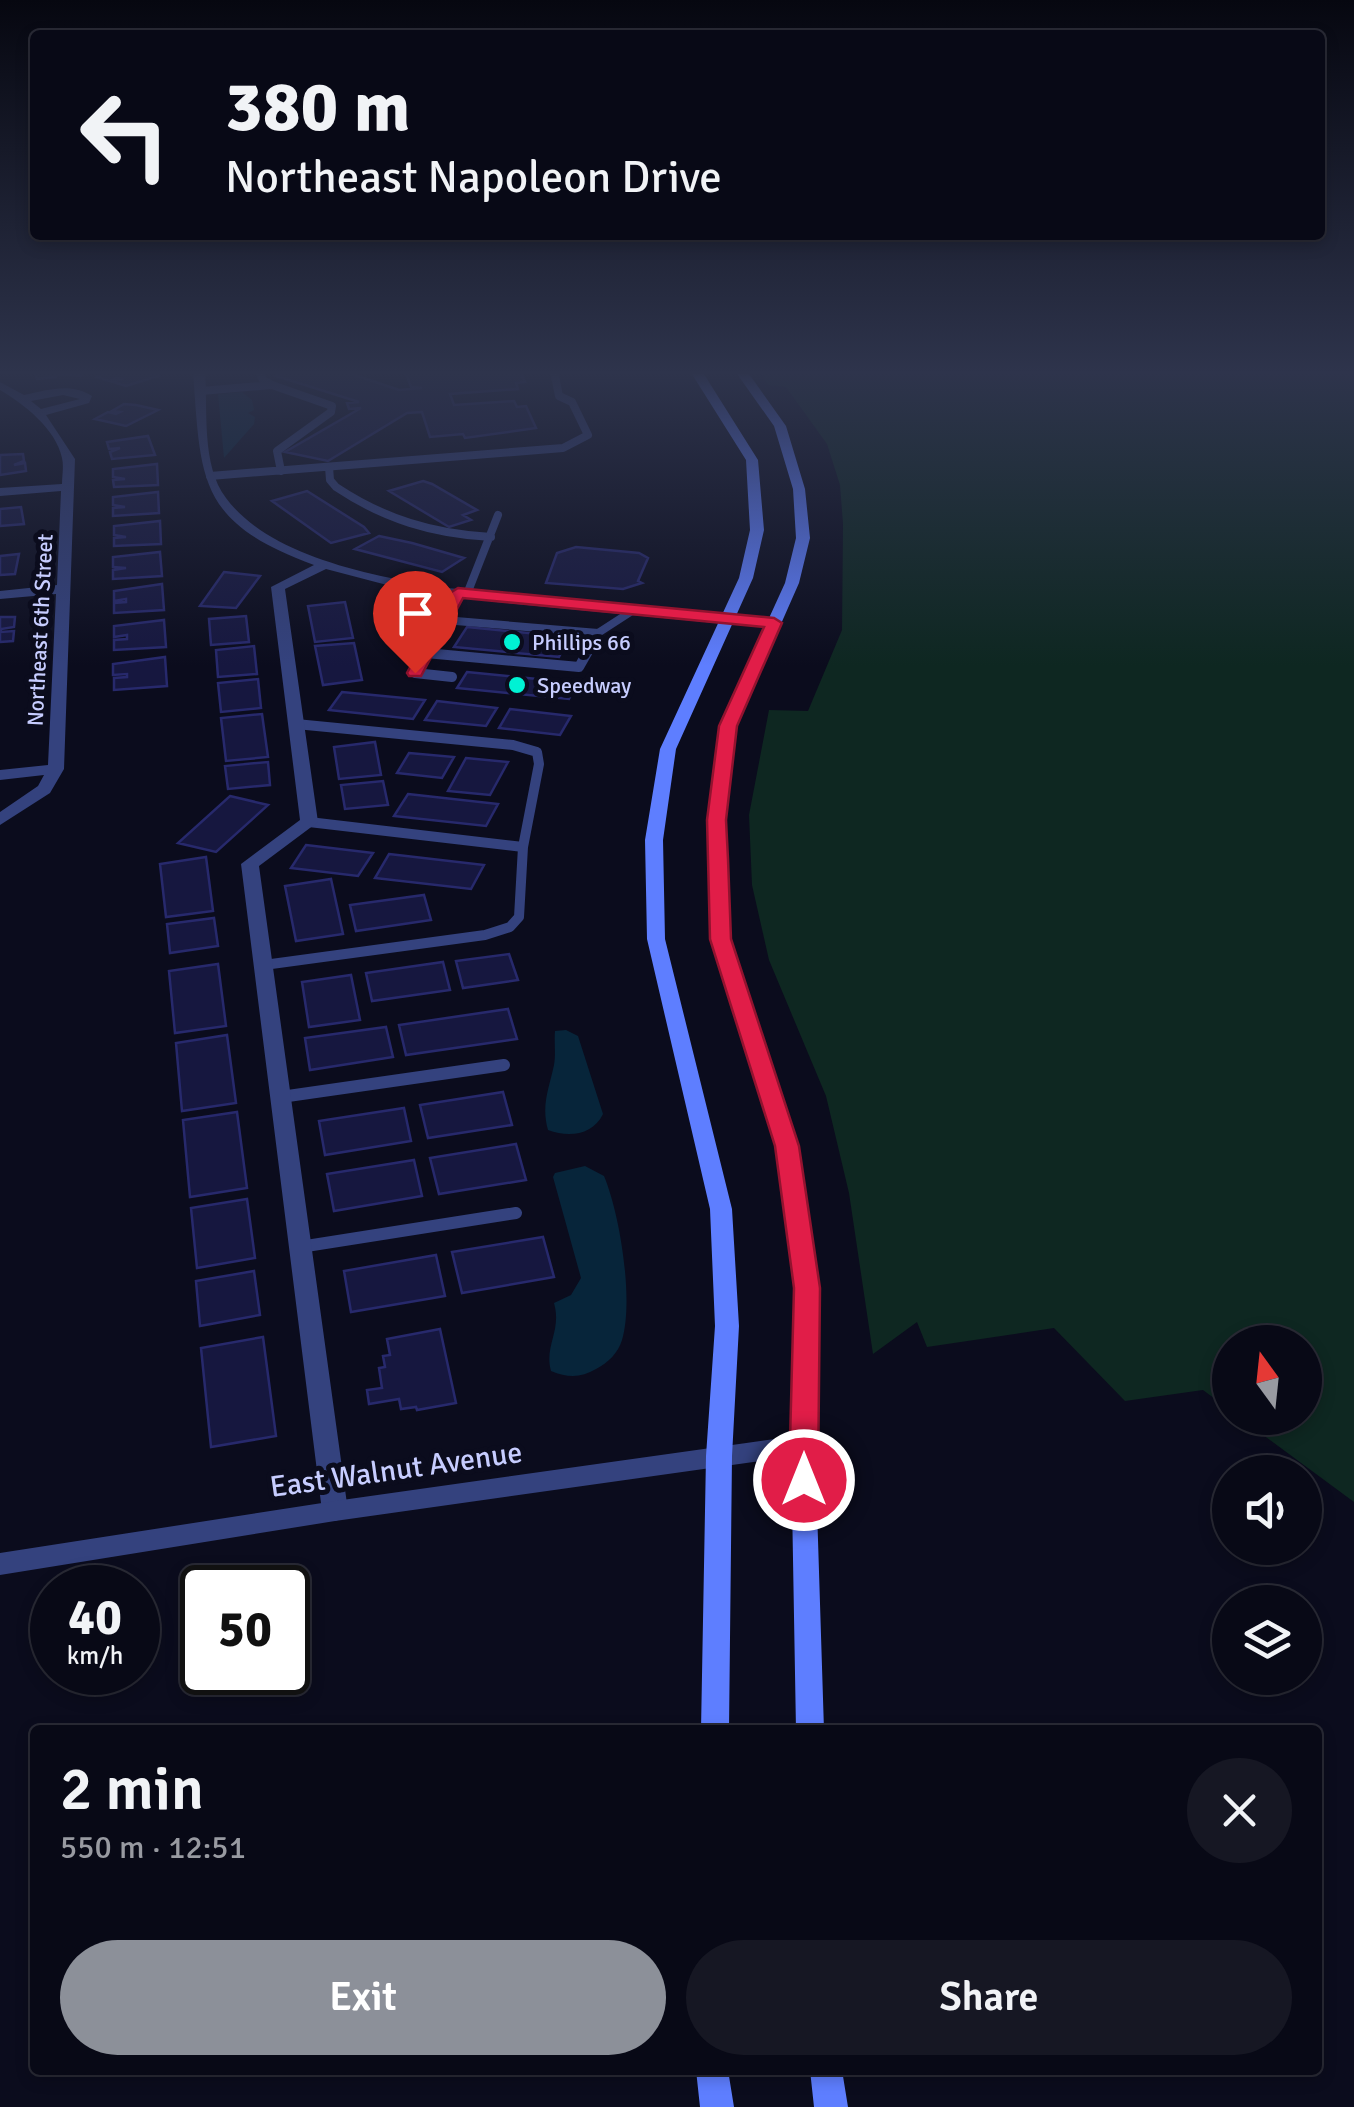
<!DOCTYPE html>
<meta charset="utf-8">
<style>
body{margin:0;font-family:Signika,sans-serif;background:#161723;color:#f1f3f6;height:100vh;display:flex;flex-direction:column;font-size:38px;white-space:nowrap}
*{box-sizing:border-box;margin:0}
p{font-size:32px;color:#989aa1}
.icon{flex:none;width:55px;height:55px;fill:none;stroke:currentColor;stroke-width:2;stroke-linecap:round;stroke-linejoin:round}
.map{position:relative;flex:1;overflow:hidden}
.sheet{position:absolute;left:30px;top:1725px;width:1292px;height:350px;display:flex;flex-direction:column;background:#080916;border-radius:10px;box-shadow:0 5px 15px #0003,0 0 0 2px #292a35}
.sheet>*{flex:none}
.hud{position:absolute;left:30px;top:30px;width:1295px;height:210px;border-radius:10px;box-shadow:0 5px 15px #0003,0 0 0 2px #292a35;background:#080916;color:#f1f3f6;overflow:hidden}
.needle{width:65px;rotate:345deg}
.fabs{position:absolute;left:1212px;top:1325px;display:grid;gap:20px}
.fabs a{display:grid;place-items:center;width:110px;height:110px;border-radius:50%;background:#080916;box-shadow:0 5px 15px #0003,0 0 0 2px #292a35;font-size:50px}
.speed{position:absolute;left:30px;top:1565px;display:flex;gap:20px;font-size:50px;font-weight:700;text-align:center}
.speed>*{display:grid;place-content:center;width:130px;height:130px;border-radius:50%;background:#080916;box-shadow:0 5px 15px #0003,0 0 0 2px #292a35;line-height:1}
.speed small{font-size:25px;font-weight:400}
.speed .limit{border:5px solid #111;border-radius:15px;background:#fff;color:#111}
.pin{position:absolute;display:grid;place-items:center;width:85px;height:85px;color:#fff;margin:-102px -42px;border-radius:50% 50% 50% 0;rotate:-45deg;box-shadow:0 0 10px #0007}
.pin .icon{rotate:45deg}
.me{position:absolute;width:110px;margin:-55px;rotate:0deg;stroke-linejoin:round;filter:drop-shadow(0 0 8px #0008)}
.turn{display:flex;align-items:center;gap:35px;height:210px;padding:0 30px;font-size:45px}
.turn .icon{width:130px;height:130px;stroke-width:2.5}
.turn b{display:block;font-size:70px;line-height:85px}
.round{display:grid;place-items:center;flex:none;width:105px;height:105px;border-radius:52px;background:#161723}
.summary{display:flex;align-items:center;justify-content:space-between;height:170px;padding:0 30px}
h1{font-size:60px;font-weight:600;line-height:75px}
.button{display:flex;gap:20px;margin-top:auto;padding:20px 30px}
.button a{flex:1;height:115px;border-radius:60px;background:#8c9099;color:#fff;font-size:40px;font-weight:600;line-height:115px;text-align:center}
.button a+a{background:#161723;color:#f1f3f6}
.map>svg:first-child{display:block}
</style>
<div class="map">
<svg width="1354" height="2107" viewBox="0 0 1354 2107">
<rect width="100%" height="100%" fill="#0b0c1d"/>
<path fill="#0e2721" d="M1354,371V1502L1240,1418H1305V1342H1230V1410L1203,1390L1125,1401L1054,1328L927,1347L917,1322L873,1354L849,1193L826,1096L769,960L752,885L749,815L769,710L808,711L842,630L843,524L840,485L827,444L786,387L768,385L760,372Z"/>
<path fill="#07253a" d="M242,392L252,400L254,410L248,413L255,417L254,424L224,458L218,394Z
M566,1030L578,1036L603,1114C593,1135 569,1138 548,1130C541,1105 549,1089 554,1065C556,1054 554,1042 555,1031Z
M585,1166L604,1176C620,1214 634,1301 622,1340C618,1353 608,1363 596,1369C581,1378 568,1378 551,1371C544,1346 562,1331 554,1303L571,1295L581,1278L553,1177L555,1173Z"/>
<path fill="#16173f" stroke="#27296c" stroke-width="2.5" d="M34,371H84L81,376L56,374V377L37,379Z
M110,371H142L158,376L126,386L113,382L121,379L117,378L109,381L97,377Z
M291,371H343L399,390L422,388L411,387L405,371H520L525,382L516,383L518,389L450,394L454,405L514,401L517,407L526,406L536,428L465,438L463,434L430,437L422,412L407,413L328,461L285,452L361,408L349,409L347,403L359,402L276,376Z
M124,404L136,405L158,410L126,426L95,419L108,412L116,414L120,412L112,411Z
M148,436L155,455L112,459L110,452L120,448L109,449L107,442Z
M23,454L24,461L14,465L25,463L26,471L0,475V455Z
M157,464L158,485L114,487L113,480L125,479L113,477V469Z
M423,481L432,484L477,510L463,515L471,520L449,527L389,491Z
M307,491L364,527L369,533L331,543L272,501Z
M158,492L159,513L113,516V508L125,507L113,505V497Z
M21,507L24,524L0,526V509Z
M160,521L161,544L114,546V538L126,537L114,535V526Z
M379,536L412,543L464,558L442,572L355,549Z
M576,547L639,553L648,558L638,581L642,583L623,589L546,583L557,553Z
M160,552L162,576L113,579V570L126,568L113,567V557Z
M19,554L15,574L0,575V556Z
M224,572L260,576L236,608L200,606Z
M162,584L164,610L114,613V603L126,602V599L114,601V591Z
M345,602L353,638L315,642L308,606Z
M246,616L249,642L211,645L209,619Z
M0,617H15L14,627L1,629V632L14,631L13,641L0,642Z
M164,620L166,647L114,650V640L127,639V635L114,637V626Z
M467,627L569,637L559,657L454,647Z
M354,643L362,680L323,685L315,646Z
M254,646L257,674L218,677L216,650Z
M165,657L167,686L114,690V678L127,677V674L113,675V664Z
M467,672L577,683L569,699L457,688Z
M258,679L261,708L221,712L218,683Z
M342,692L425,700L413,719L329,710Z
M437,701L497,708L486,726L425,720Z
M510,709L571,716L560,735L499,728Z
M262,714L268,757L226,761L221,718Z
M375,742L381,775L339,779L334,747Z
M409,753L454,757L442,778L397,773Z
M466,758L508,762L490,795L448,791Z
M268,762L270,785L228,789L225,766Z
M383,781L388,805L345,809L341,785Z
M408,794L498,804L486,826L394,816Z
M230,796L268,805L216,852L178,843Z
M306,845L373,853L358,876L291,868Z
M389,854L484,865L471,889L375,878Z
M206,857L213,911L166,917L160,864Z
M331,879L343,934L296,941L285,886Z
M424,895L431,920L356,931L350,905Z
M214,918L218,946L170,953L167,924Z
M509,954L518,980L463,988L456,961Z
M443,962L450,990L372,1001L366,973Z
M218,964L226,1026L175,1033L169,971Z
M351,975L360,1020L309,1027L302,982Z
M508,1009L517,1039L406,1055L399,1025Z
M386,1027L393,1057L310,1070L305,1038Z
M227,1035L236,1103L182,1111L176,1043Z
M503,1092L512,1125L428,1138L420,1105Z
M404,1108L411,1141L325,1155L319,1121Z
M237,1112L247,1188L190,1197L183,1120Z
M516,1144L526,1180L439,1194L430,1158Z
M414,1160L422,1196L334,1211L327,1174Z
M247,1199L255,1258L197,1268L191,1208Z
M543,1237L554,1277L462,1293L452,1252Z
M436,1255L445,1296L351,1312L344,1271Z
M254,1271L260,1315L200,1326L196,1281Z
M440,1329L456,1403L417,1410L416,1407L401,1409L399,1399L369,1404L367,1390L382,1388L379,1368L385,1367L383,1356L390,1355L387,1339Z
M263,1337L276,1436L211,1447L201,1348Z"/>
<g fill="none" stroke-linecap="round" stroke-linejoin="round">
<path stroke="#34427e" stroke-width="8" d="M272,385L332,406L331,412L277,451L281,471
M201,391L272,385L263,380L259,371
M329,467L330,480L336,487C384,519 433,534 491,537
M210,476L563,448L588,435L572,402L559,396L554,371
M467,594L498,515
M444,620L598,633
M428,648L458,593
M589,648L598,633L632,611"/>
<path stroke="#34427e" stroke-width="10" d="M430,646L415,673L452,677
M426,653L579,667L591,646
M309,822L523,847
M264,965L485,935L510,927L519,917L523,847L539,764L537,752L513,745L296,724"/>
<path stroke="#34427e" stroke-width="12" d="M281,1097L504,1065
M300,1247L516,1213"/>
<path fill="#34427e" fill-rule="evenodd" d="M193,371H205C208,410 201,465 226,498C289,583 485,592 584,602C647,608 710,615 774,619L781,623L774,627L726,624L496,602L387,585L326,569L285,589L318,822L259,866L348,1511L344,1518L335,1521L326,1518L322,1511L241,864L300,820L271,587L314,565C198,522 201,482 193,371Z
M0,382L24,395C47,390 71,382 92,396L89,403L46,415L75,459L64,769L50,793L0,825V812L38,786L44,775L0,780V770L48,765L56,594L0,599V591L57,585L61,491L0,496V488L62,484C62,476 64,466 62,458C56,429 24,404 0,390ZM63,395L80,399L41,409L31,401Z"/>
<path fill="#34427e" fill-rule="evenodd" d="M803,1435L812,1438L815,1445L812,1452L803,1455L335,1521L0,1575V1553L335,1501Z"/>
<path fill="#5e7eff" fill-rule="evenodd" d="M690,371H702L758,460L764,530L753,578L676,749L663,840L665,939L732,1209L739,1326L732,1456L729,1730H701L706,1456L715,1326L710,1209L647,939L645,840L660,749L739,578L750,530L746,460Z
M735,371H747L786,426L805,489L810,538L799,583L736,726L725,819L730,939L798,1145L818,1288L815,1445L824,1730H796L791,1445L796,1288L776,1145L712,939L707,819L720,726L785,583L796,538L793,489L774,426Z
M696,2070H728L734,2107H700Z
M810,2070H842L848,2107H814Z"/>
</g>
<linearGradient id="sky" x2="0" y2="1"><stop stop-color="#060710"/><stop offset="0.56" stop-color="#2e344c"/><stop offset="1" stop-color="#2e344c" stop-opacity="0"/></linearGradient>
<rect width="1354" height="666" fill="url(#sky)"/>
<path fill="#e11d48" stroke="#92132f" stroke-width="2.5" d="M458,588L774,618L782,623L737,726L726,820L728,859L731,939L799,1146L820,1288L818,1480L814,1489L804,1492L794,1489L789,1480L794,1288L775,1146L710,939L708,859L707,820L719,726L764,627L463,598L421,676H409L407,673L450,593Z"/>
<g fill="#00f2d4" stroke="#0b0c1d" stroke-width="4">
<circle cx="512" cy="642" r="10"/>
<circle cx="517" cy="685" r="10"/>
</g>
<g text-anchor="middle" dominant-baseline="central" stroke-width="10" stroke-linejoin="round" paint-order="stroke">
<g font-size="22" fill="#c7cdff" stroke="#0b0c1d">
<text transform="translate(40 630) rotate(-87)">Northeast 6th Street</text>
</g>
<g font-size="22" fill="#c7cdff" stroke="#0b0c1d" text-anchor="start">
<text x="532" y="642">Phillips 66</text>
<text x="537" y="685">Speedway</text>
</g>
<g font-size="30" fill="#c7cdff" stroke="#0b0c1d">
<text transform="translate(396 1470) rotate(-8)">East Walnut Avenue</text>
</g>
</g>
</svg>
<div class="fabs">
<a><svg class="needle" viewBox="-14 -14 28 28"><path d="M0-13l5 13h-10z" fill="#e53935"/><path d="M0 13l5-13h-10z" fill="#989aa1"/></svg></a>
<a><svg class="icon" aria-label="sound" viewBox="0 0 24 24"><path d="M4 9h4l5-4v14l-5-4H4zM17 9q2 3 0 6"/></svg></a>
<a><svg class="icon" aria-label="layers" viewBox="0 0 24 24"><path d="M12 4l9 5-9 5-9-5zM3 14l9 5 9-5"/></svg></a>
</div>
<div class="speed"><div>40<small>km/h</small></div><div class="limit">50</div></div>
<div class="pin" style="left:415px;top:673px;background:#d93025"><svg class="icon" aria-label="arrive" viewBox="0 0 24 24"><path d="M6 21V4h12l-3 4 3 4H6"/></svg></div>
<svg class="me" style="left:804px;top:1480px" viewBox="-20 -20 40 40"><circle r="17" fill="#e11d48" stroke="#fff" stroke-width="3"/><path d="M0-11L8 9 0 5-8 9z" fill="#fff"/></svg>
<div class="hud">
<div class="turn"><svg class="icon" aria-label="left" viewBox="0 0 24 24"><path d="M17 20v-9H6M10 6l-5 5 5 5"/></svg><div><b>380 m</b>Northeast Napoleon Drive</div></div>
</div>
<section class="sheet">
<div class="summary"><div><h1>2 min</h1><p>550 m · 12:51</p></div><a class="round"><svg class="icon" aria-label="close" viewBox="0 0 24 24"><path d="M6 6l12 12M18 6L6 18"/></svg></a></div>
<div class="button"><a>Exit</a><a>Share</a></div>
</section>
</div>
